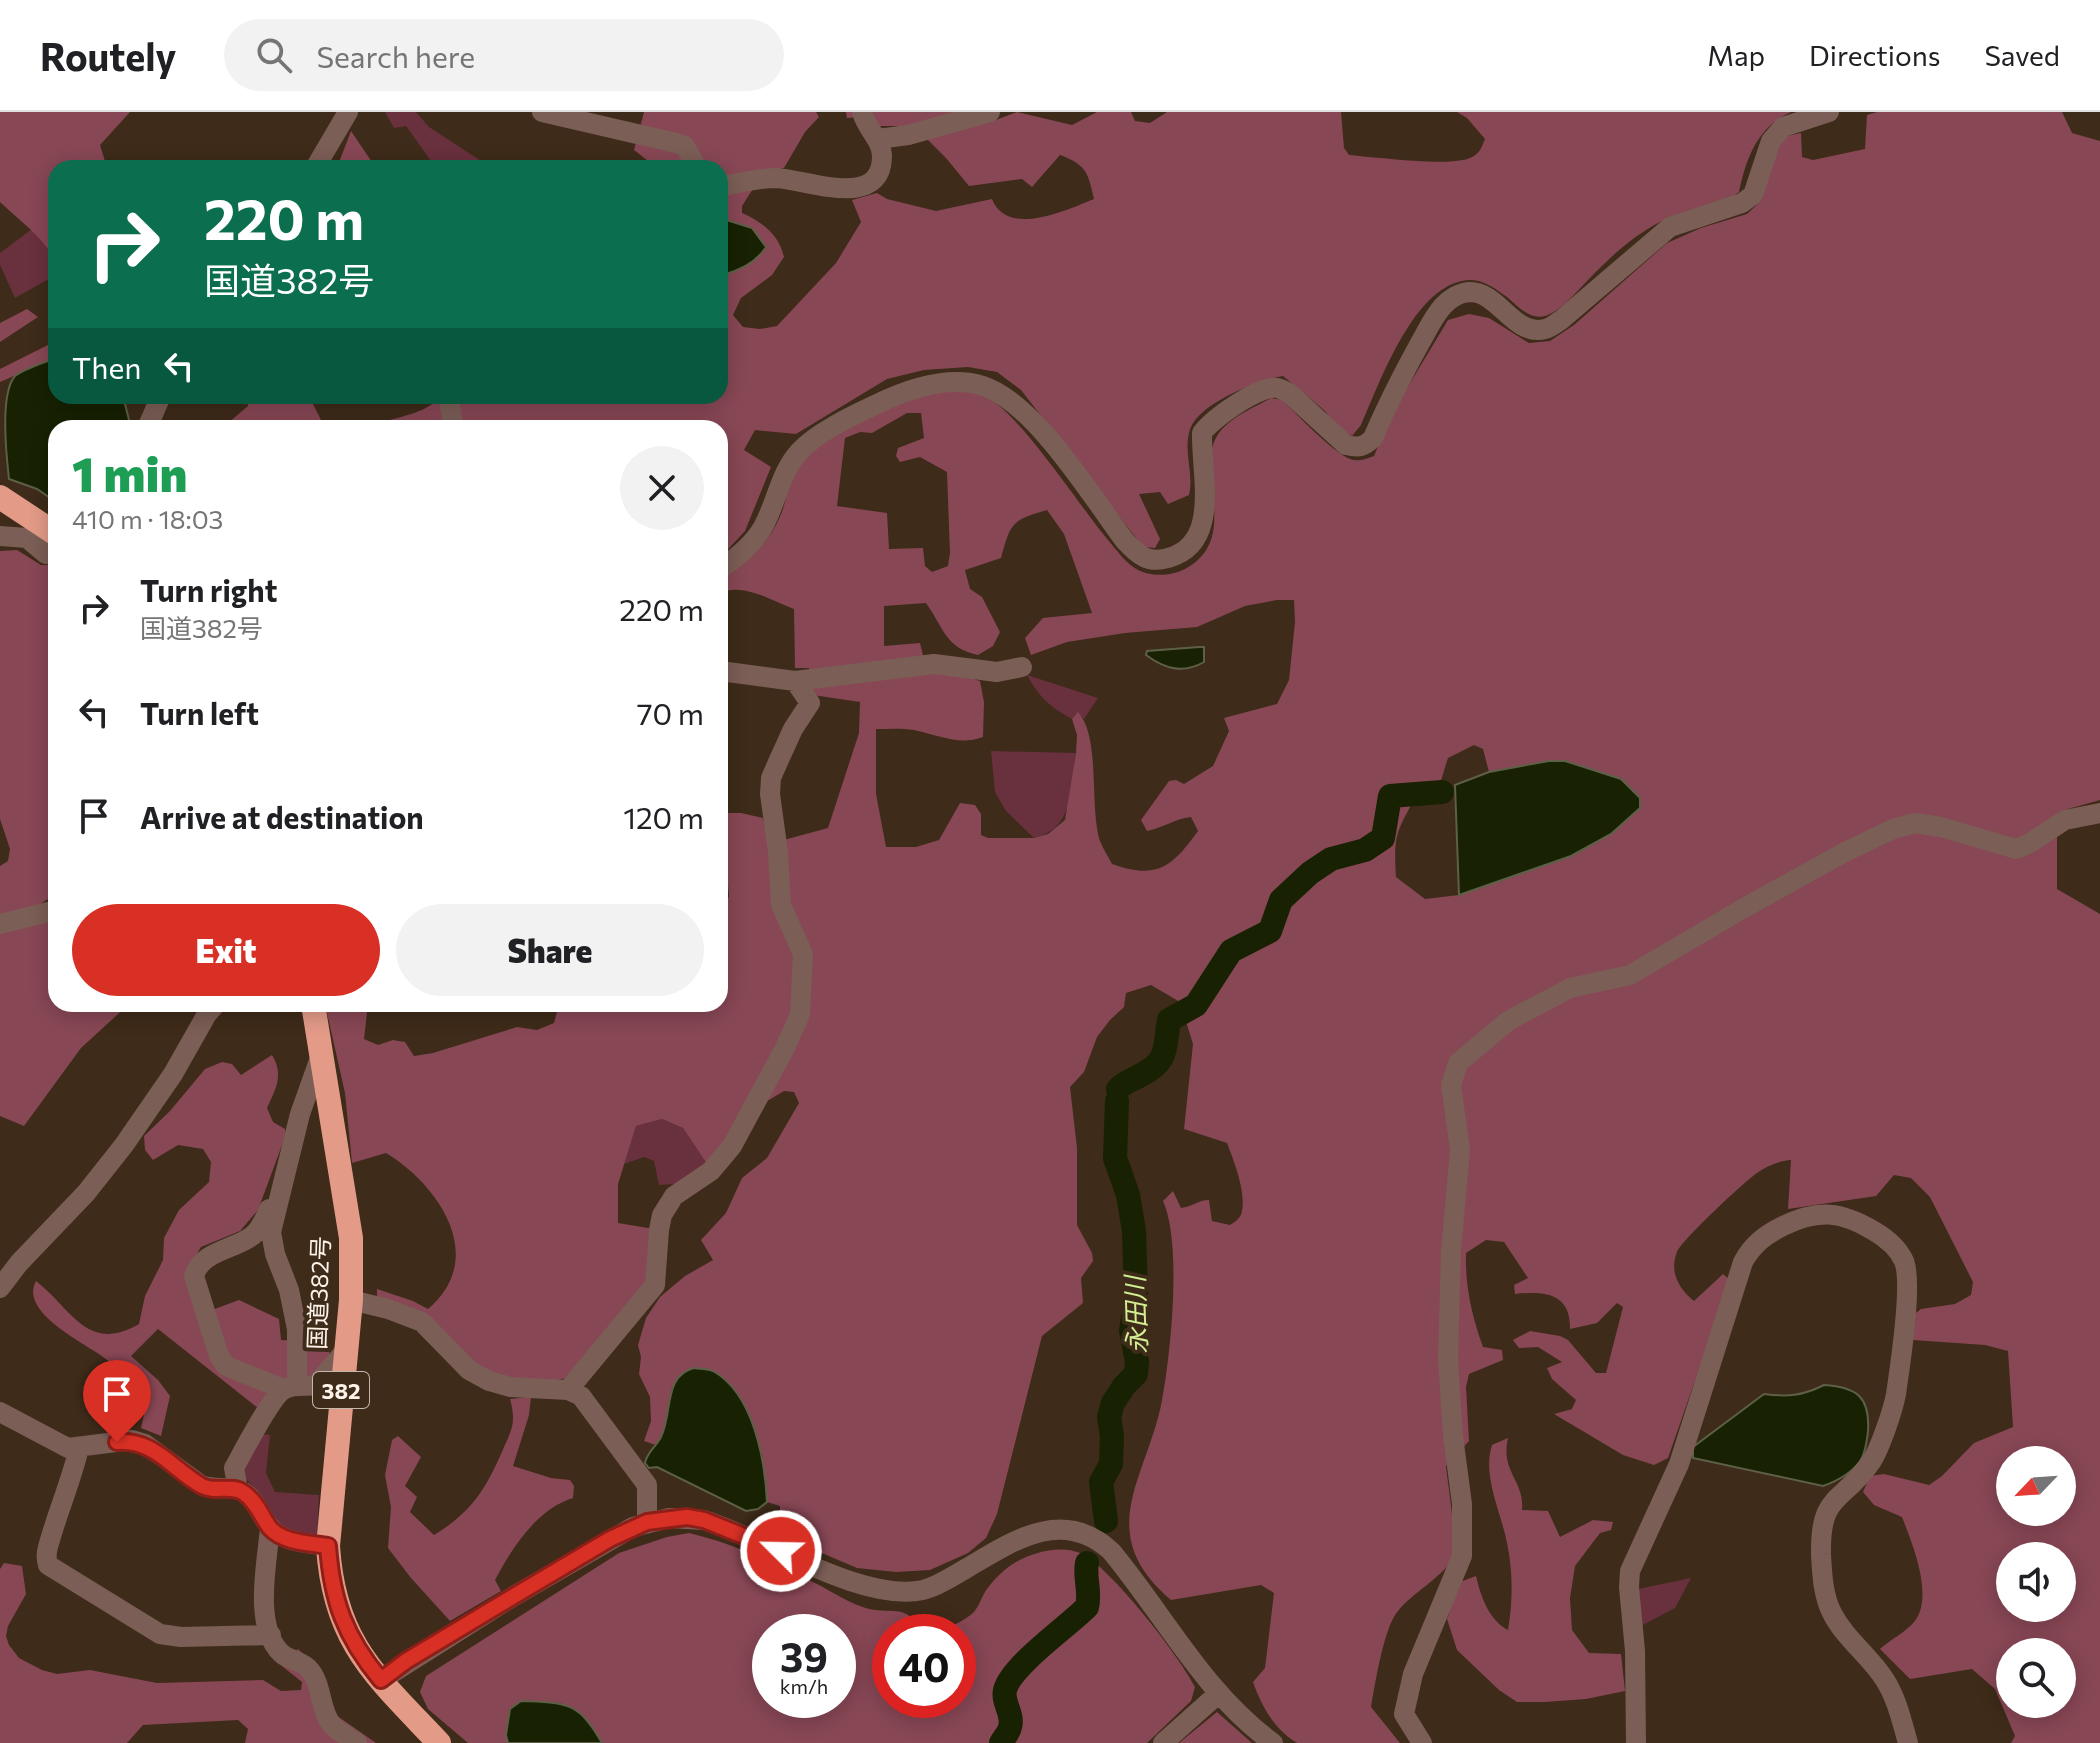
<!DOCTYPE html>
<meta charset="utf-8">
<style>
body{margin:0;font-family:Commissioner,"Noto Sans JP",sans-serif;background:#f2f2f2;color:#202124;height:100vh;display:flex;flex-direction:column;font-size:30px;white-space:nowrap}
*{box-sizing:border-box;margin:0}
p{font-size:26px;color:#757577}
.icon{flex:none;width:44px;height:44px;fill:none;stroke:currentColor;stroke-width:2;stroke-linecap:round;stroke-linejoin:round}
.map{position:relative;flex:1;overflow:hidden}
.sheet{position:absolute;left:48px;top:308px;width:680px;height:592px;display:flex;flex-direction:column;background:#fff;border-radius:24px;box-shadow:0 4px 20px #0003}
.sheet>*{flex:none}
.guide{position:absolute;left:48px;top:48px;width:680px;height:244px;border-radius:24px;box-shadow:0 4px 20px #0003;background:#0b6e4f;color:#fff;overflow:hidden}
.needle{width:52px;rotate:245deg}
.controls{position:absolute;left:1996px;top:1334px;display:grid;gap:16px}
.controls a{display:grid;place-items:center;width:80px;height:80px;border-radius:50%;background:#fff;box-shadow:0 4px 20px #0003;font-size:40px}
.speed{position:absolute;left:752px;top:1502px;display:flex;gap:16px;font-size:40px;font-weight:700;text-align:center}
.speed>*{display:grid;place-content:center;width:104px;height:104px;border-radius:50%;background:#fff;box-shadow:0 4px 20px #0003;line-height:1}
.speed small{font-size:20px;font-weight:400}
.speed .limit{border:12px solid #d22;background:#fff;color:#111}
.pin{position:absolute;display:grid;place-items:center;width:68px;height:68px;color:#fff;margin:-82px -34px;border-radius:50% 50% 50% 0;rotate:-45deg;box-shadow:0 0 8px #0007}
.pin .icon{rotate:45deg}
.me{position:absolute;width:88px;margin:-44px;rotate:293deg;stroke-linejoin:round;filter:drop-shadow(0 0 6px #0008)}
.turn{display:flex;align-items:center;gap:28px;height:168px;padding:0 24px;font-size:36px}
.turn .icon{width:104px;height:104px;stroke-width:2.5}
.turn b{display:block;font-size:56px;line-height:68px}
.then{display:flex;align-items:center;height:76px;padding:0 24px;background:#0003;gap:16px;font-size:30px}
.round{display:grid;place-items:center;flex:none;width:84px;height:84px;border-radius:42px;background:#f2f2f2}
.head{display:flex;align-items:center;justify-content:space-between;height:136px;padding:0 24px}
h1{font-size:48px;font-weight:800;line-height:60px;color:#1e9e55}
.action{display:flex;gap:16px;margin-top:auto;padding:16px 24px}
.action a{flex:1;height:92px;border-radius:48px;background:#d93025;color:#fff;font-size:32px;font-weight:800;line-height:92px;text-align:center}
.action a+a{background:#f2f2f2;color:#202124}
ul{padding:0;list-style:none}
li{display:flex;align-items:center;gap:24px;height:104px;padding:0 24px}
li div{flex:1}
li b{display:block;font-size:30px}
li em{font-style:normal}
header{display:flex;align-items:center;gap:48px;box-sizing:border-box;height:112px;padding:0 40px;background:#fff;border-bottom:2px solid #e0e0e0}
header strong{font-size:38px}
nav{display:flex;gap:44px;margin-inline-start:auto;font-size:28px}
.search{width:560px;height:72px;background:#f2f2f2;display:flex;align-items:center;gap:20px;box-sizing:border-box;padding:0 28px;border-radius:44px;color:#757577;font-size:30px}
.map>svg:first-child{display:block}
</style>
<header>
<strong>Routely</strong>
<div class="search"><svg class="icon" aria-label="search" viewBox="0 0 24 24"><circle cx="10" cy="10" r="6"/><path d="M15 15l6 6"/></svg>Search here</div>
<nav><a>Map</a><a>Directions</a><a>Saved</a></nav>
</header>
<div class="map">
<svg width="2100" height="1631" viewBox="0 0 2100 1631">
<rect width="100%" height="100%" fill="#3e2b19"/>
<path fill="#69303d" d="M385,0H416L429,15L492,56H436L406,14L394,16Z
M32,117C46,132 56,143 56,163L15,186L0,153V141Z
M1027,563L1098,586L1084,607L1078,601L1072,607C1050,595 1039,585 1027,563Z
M991,639L1076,641C1070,677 1075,716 1034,726L1006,699L995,680Z
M662,1007L683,1016L707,1052L676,1072L659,1073L654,1049L644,1045L624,1052L636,1014Z
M261,1322L270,1323L266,1361L275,1380L319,1383L317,1424C309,1422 298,1422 291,1419C268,1410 265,1380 244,1366L242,1351Z
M1691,1466L1675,1496L1641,1514L1638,1477Z"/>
<path fill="#884755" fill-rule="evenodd" d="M0,0H130L100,33L107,56H56V149C42,124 21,110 0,90Z
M644,0H816L819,5L805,20L784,56L763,61L742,94V101C762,110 779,122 784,145L772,163L741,186L733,203L743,215L760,217L777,214L836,151L861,110L852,88L877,81L887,87L936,99L992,87C1007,126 1067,98 1094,87C1088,61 1087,53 1060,43L1032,75L1022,67L969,74L946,46L914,14H874L871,4L847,6L846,0H988L993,9L1017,0L1072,13L1097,0H1131L1135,9L1150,11L1167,0H1341L1344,36L1349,43C1374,45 1450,55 1470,46C1480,42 1481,36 1485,27L1467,6L1457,0H1791C1757,15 1746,47 1739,80C1716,97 1685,97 1660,110C1634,123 1609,146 1589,167C1577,179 1564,196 1548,203C1531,210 1519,195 1507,185C1496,177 1483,167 1469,168C1414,171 1380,271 1361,313L1352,324L1339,316L1324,298L1283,264C1257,269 1195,292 1189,321C1184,342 1194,362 1189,383L1168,392L1160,380L1139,382L1160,427L1155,436L1143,435L1021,278L997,260L968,255L924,258L887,267L796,322L755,318L744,338L771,355L745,419L720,446V316H346C372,311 426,305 441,284H720V164L738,158L730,109L720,106V56H657L634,38Z
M1877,0H2062L2072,21L2100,29V688L2068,697L2057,705V777L2100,802V1631H2011L2015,1624L1995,1577L1972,1557L1910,1567L1880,1537C1890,1528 1907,1519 1915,1509C1934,1483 1912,1431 1902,1405L1874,1393L1863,1380L1870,1364L1884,1362L1929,1373L1942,1364L1974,1331L2013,1315L2008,1239L1985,1233L1913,1228L1912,1204L1921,1197L1955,1192L1971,1183L1973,1170L1930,1085L1911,1066L1894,1063L1876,1084L1788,1097L1791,1048C1778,1049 1767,1054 1757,1061C1744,1070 1682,1128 1677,1140C1669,1160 1679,1177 1694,1189L1723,1162L1730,1168L1668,1346L1654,1353L1623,1343L1554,1302L1572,1297L1576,1288L1552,1267L1547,1256L1562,1250L1538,1235L1519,1236L1513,1228L1530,1219L1560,1224L1568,1228L1596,1261H1606L1623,1195L1617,1191L1597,1211L1570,1217C1571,1180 1543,1179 1515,1182L1514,1173L1528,1166L1504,1130L1486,1128L1466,1141C1465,1175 1472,1204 1483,1235L1502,1238L1503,1248L1469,1262L1466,1275L1469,1329L1446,1354C1448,1374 1458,1431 1452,1447C1446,1462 1410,1483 1398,1499C1384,1515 1375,1572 1371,1595L1400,1631H1297C1274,1617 1262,1595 1253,1570L1265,1556L1274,1481L1261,1473L1171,1488C1091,1420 1148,1365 1162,1288C1171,1240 1182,1131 1163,1089L1173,1079L1181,1096C1192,1095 1198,1088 1209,1088L1212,1109L1230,1113C1235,1110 1241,1106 1242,1099C1246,1080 1234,1049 1227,1031L1184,1017L1193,932L1180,890L1151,873L1126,881L1124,895L1110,908L1097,925L1084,960L1070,975L1077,1036V1113L1092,1141L1093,1149L1081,1166L1083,1191L1042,1224L997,1402L986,1426L968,1441L930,1458L896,1460L857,1456L791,1428L780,1418V1394L767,1390L762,1342L742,1290L672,1275C669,1295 667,1315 656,1333L644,1329L651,1309L650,1285L639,1262L641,1245L638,1233L646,1206L660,1185L685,1164L713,1148L701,1128L726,1101L742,1066L767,1046L799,991L794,980L784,979L769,988L753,982L723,1037L707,1052L683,1016L662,1007L636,1014L618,1072V1111L654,1117L648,1169L574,1262C546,1278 506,1267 478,1254L377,1186V1177L413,1189L428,1197C488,1146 440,1074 386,1041L352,1051L345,981L325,892H368L364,927L378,933L393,928L405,930L414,944L433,941L517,915L537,918L554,911L559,892H720V807L729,784L726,751L720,747V701H741L763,706L769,732L828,716L859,621L860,590L813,583L809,556H795L794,497C772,489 743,470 720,481V469C749,447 770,433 783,397C787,385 789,368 795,357C813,327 891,291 926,282C942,278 970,278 986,285C1018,299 1081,396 1108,428C1116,437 1126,452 1138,458C1150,465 1172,464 1185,457C1242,426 1194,361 1217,324C1228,306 1253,296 1271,286L1282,288C1298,303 1331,339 1350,347C1358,350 1366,347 1374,344L1392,301L1448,208L1469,202L1489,206L1529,231L1550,229L1574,213L1667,131L1701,116L1747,102L1762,88L1775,35L1787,24L1801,21L1802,45L1813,48L1865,37L1867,3ZM907,301H921L924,326L898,336L896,344L900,350L920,345L947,360L950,441L948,454L932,460L925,454L923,436L889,437L887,401L837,394L845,326L860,320L872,321ZM1047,398L1064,422L1092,501L1043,506L1025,526L1031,543L1067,530L1125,521L1197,515L1245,494L1277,488H1294L1295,510L1289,568L1277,592L1224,606L1229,619L1213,654L1184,672L1176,668L1169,669L1141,708L1147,719C1163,716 1174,707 1191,705L1198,719C1172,755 1157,768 1112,752C1108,744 1103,737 1100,729C1089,695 1101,625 1078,600L1072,607L1077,623L1076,641L1065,708L1048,722L1034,726H988L981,723V702L975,693L960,691L939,728L916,735H886L876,682V617C888,617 902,616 914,618C938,623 959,634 983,625L984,590L980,569L964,564L927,559L920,531L884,534V494L926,491C944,516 945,536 978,543L993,534L1000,520L982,485L970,477L965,458L1001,446C1011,410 1012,408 1047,398ZM1474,633L1483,637L1489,660L1549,649H1565L1621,667L1640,686V696L1611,722L1571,744L1459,783L1425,787L1396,765C1393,719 1398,719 1418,680L1438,678L1448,646ZM2010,1348H2062V1400H2010ZM2010,1444H2062V1496H2010ZM2010,1540H2062V1592H2010Z
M351,19L376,56H344L338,53Z
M27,197L38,205L0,230V211Z
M56,229V246L0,270V257Z
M248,284H309L325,316H208L228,311L248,294Z
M17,438L41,453H56V782L37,794L0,805V754L8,749L10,737L0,707V439Z
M56,807V892H129L81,936L24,1014L0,1004V822Z
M272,943C284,963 276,976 267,996L273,1010L285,1017V1025L258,1098L240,1119L201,1135L188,1156L201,1202L239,1188L279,1207L281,1228L328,1230L330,1245L311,1271L259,1297L158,1217L131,1244L158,1268L170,1284L161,1324L141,1316L146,1294C135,1279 125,1261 110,1250C90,1233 18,1202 36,1169C72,1197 87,1242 139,1212L145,1184L163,1148L164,1126L179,1098L209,1070L211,1050L203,1037L178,1033L153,1048L145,1038L144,1024L170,999L205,957L222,950L232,952L241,963Z
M531,1285L529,1303L513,1354L551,1366L570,1368L574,1374L573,1386C537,1397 512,1436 495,1468L501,1479L450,1509L411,1466L388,1436L391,1395L385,1363L392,1328L398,1324L421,1345L405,1374L417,1385L410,1400L434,1423C470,1401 484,1380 501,1342C511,1318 517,1313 510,1287Z
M1508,1326C1500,1360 1525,1369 1522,1398L1548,1399L1560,1425L1593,1408L1613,1410L1611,1418L1600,1421L1575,1454L1570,1486L1572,1518L1589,1541L1621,1542L1625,1579L1586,1587L1545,1590H1517L1499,1578L1457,1538L1447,1507L1460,1470L1476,1464C1481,1485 1489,1508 1508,1518C1513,1488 1513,1460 1507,1431C1501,1400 1482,1364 1492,1333Z
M689,1421C736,1432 778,1453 821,1474C834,1481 846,1489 860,1494C891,1506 903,1487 924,1520H890V1588H958V1520H941C951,1514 964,1509 973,1501C978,1496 981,1487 985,1480C992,1469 1004,1457 1016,1450C1034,1440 1060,1433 1080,1441C1110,1454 1180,1545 1195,1575L1191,1589L1147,1631H602L561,1591L522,1589L510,1597L506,1623L508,1631H468L428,1597L420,1580L426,1564L619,1441L667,1425ZM770,1520H838V1588H770Z
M4,1451L22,1454L26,1482L8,1514L6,1524L9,1533L19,1546L42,1558L57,1562L90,1558L157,1571L263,1568L281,1579L301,1578L302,1570L278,1551L298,1537L309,1547L333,1601L376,1631H245L248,1617L238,1608L143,1613L127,1631H0V1457Z
M1217,1600L1252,1631H1179Z"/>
<path fill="#182101" stroke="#5d6047" stroke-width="2" d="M720,106L752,116L766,135C755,152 739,158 720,164Z
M56,246V284H123L131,316H56V390L37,377L9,367C6,341 0,281 15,264C26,256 43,251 56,246Z
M1199,535H1204V550C1183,562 1165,557 1146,543L1147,539Z
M1549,649H1565L1621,667L1640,686V696L1611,722L1571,744L1459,783L1455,673L1489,660Z
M694,1256C700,1257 708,1257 713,1259C754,1282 765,1349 767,1390L758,1397L746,1399L657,1355L649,1356L645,1351C647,1340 656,1335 661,1325C673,1301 663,1264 694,1256Z
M1824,1273C1857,1275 1870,1285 1868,1319C1867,1328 1865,1342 1860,1349C1851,1362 1837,1369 1823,1374L1693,1346V1335L1764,1282C1788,1285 1802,1284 1824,1273Z
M521,1589C567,1591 578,1589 602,1631H508L506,1623L510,1597Z"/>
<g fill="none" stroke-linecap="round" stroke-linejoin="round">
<path stroke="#182101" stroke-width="24" d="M1118,977C1124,970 1133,968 1141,963C1169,949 1164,937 1169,908L1196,893L1231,839L1270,819L1281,788L1310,761L1331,747L1365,738L1383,726L1390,684L1442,680
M1106,1409L1101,1370L1111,1352L1112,1324L1109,1305L1113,1291L1124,1274L1136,1262L1137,1250L1131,1219L1136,1183L1134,1119L1128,1083L1115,1046L1117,989
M1001,1631C1004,1626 1009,1620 1010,1615C1014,1602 1002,1591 1005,1578C1011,1554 1067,1515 1087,1495C1091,1479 1084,1466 1087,1451"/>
<path stroke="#7b5e56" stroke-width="20" d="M542,0L676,31L685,34L697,56
M878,27L908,23L990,0
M315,56L348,0
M720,75C738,71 757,66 776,66C806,67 881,99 882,45C882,27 866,17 862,0
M448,284L454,316
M147,316L161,284
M0,424L27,426L46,442L56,443
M720,457C736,446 753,433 763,415C777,390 780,360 800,339C817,320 854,303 877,292C908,277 949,263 983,274C1035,291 1092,385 1125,429C1138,443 1148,452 1168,446C1221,432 1201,363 1202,321C1212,307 1259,273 1277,276C1280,276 1286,280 1289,281L1346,333C1359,336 1364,335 1373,326C1387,293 1403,262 1420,231C1427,219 1433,205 1443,194C1449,187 1459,181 1469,180C1499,179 1513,225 1545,217C1550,216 1556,211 1561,208L1670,115L1742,91L1753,83L1771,29L1783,15L1829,0
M720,559L795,569L934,552L997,560L1022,555
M0,812L56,798
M269,1097C265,1106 261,1117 252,1124C233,1138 201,1139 194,1164L219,1244L226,1254L283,1277
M0,1176L19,1151L86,1081L124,1033L173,962L207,902L216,892
M351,1188L388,1197L422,1210L469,1258L489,1269L510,1275L568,1278L581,1284L647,1373V1410
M297,1273V1217L289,1178L275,1142L271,1120L300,1002L321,943
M568,1278L655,1173L659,1118L662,1103L674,1084L711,1059L732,1034L785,936L800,902L803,842L781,793L778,740L770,682L771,666L778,650L793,617L810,591L795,569
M0,1300L68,1336L132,1328L145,1332L201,1373C215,1379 232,1373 244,1380C257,1389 260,1404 270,1415C282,1431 310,1431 328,1434
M79,1336C71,1370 57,1401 48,1435C46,1442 46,1447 48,1453L160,1522L181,1525L271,1523
M238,1377L234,1356C243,1340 272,1283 285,1277C295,1272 306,1275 316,1273L345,1239
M270,1416C267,1451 253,1514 281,1541C288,1548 301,1549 308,1556C323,1571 319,1598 332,1613C338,1620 349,1625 357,1631
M381,1568L514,1484L633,1415L669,1406L704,1408C764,1427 863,1491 923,1478C939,1474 953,1464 967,1456C1014,1428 1063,1395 1111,1439C1165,1504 1204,1581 1273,1631
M1163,1631L1218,1582
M1422,1631L1404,1602L1413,1562L1462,1444V1392L1453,1324L1448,1247L1451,1139L1460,1038L1451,973L1458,951L1508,909L1570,876L1630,863L1744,796L1845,740L1893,717L1915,711L1941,715L2016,737L2030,731L2065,708L2100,701
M1636,1631L1635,1539L1629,1475L1630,1459L1679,1352L1743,1150C1753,1132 1765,1123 1783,1114C1818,1097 1841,1099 1874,1119C1886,1126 1898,1136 1904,1149C1913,1172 1900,1254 1896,1282C1893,1298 1880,1337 1871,1350C1842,1392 1820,1380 1821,1442C1822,1461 1823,1484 1832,1501C1845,1527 1870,1544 1885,1568C1897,1587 1902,1610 1908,1631"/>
<path stroke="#e39b88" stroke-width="24" d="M0,385L56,422
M313,892L351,1126V1188L328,1434C334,1531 376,1564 439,1631"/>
</g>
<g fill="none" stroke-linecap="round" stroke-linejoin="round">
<g stroke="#8d1f18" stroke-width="20">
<path id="route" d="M117,1330C154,1327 172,1357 202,1374C215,1381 232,1372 244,1381C257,1390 261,1404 270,1416C283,1431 310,1431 328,1434C332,1489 345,1525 381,1568L406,1549L514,1484L610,1427L647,1410L687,1405L704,1408L781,1439"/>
</g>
<use href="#route" stroke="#d93025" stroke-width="14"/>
</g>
<g text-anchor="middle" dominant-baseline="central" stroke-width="8" stroke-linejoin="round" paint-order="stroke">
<rect fill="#3e2b19" stroke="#c4b7ab" stroke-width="2" x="313" y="1260" width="56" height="36" rx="6"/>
<g font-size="22" font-weight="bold" fill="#fdf3ea">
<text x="341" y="1278">382</text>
</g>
<g font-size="24" fill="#fdf3ea" stroke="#3e2b19">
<text transform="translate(318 1181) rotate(-88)">国道382号</text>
</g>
<g font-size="26" font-style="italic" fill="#d2ee92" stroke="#3e2b19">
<text transform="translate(1135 1203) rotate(-92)">永田川</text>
</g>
</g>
</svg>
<div class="controls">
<a><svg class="needle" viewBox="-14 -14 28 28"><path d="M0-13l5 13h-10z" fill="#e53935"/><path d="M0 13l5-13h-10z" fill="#757577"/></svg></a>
<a><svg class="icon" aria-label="sound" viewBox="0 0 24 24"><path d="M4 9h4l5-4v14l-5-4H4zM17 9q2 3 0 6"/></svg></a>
<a><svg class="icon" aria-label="search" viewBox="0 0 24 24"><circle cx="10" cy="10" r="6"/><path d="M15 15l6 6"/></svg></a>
</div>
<div class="speed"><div>39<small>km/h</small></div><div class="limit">40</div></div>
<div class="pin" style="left:117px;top:1330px;background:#d93025"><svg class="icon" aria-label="arrive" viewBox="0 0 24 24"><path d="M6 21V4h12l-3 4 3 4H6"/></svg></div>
<svg class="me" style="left:781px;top:1439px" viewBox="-20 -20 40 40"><circle r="17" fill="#d93025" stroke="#fff" stroke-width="3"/><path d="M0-11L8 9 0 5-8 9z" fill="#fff"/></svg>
<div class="guide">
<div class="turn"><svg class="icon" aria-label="right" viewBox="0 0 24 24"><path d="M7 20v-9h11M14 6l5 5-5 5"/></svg><div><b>220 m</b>国道382号</div></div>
<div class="then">Then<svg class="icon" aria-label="left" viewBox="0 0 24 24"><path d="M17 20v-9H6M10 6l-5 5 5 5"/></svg></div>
</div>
<section class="sheet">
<div class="head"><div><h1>1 min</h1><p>410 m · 18:03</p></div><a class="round"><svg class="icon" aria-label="close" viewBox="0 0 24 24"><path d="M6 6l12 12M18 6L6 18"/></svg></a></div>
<ul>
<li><svg class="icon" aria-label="right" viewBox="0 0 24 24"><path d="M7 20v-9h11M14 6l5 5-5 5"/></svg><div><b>Turn right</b><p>国道382号</p></div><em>220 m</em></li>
<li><svg class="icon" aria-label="left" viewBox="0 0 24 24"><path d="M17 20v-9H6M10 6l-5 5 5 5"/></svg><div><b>Turn left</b></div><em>70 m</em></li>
<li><svg class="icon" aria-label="arrive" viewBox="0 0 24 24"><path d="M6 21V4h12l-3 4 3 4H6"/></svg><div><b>Arrive at destination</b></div><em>120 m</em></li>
</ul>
<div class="action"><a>Exit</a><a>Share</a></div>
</section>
</div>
